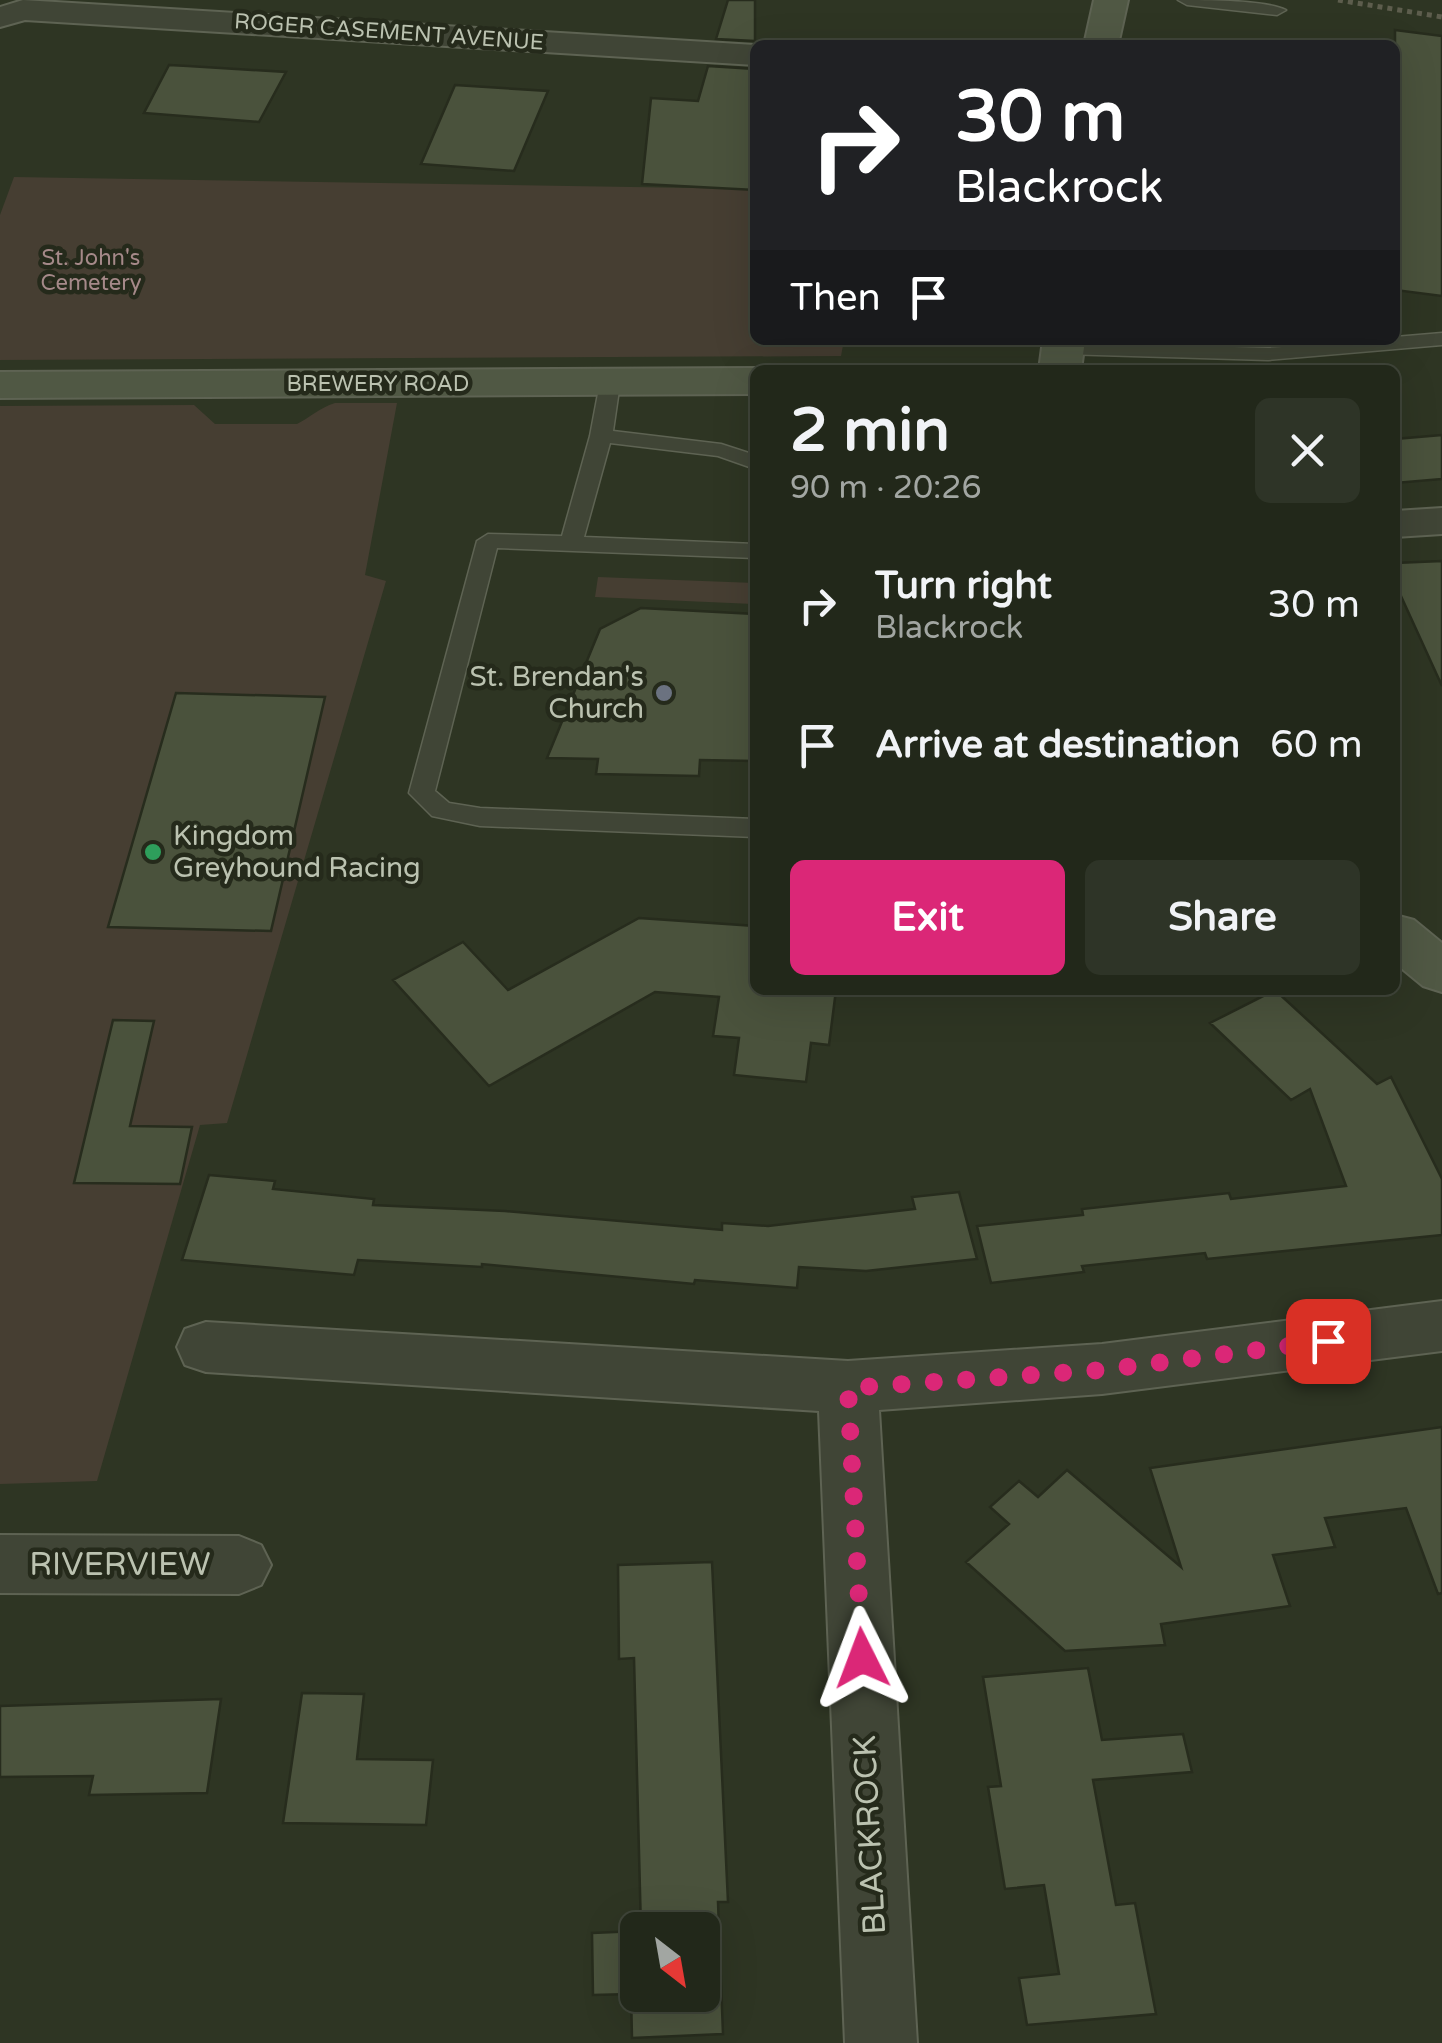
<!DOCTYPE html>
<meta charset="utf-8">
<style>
body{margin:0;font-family:"Varela Round",sans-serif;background:#2e3427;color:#f1f3f6;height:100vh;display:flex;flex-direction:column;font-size:38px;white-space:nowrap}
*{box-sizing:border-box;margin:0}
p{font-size:32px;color:#a2a6a2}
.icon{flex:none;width:55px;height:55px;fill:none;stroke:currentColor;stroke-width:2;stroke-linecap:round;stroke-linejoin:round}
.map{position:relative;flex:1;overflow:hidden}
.side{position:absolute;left:750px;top:365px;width:650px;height:630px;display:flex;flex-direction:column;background:#22281a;border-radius:15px;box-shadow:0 10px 40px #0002,0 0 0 2px #3f4439}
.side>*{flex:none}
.top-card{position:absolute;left:750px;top:40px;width:650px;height:305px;border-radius:15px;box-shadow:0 10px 40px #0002,0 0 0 2px #3f4439;background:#202124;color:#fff;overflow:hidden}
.needle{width:65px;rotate:149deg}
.tools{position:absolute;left:620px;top:1912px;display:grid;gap:20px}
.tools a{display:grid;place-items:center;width:100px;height:100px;border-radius:15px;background:#22281a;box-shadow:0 10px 40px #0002,0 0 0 2px #3f4439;font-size:50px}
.pin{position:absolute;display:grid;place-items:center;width:85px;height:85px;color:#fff;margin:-42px;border-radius:20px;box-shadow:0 5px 15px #0006}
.me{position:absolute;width:110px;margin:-55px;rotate:357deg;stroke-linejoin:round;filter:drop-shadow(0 0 8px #0008)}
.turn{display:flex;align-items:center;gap:35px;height:210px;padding:0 40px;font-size:45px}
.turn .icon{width:130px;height:130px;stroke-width:2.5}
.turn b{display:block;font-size:70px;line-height:85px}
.then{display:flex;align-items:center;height:95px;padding:0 40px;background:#0003;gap:20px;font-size:38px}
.round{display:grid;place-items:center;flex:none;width:105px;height:105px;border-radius:15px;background:#2e3427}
.head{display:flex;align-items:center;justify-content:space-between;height:170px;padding:0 40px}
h1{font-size:60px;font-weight:700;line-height:75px}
.primary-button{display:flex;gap:20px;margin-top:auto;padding:20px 40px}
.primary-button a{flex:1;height:115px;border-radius:15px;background:#db2777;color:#fff;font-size:40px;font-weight:700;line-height:115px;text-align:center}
.primary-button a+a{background:#2e3427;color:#f1f3f6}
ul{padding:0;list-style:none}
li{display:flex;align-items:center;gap:30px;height:140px;padding:0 40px}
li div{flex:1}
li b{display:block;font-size:38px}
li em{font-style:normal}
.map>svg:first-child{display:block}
</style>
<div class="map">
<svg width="1442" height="2043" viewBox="0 0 1442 2043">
<rect width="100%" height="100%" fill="#2e3523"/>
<path fill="#463e32" d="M14,177L755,189V340H844L841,356L0,360V215Z
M335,403H397L365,575L386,581L227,1123L200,1125L97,1481L0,1484V406L194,405L215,424H297C311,417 319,408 335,403Z
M598,577L755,583L753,604L595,597Z"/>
<path fill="#4a523c" stroke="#272c1d" stroke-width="2.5" d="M728,0H755V41L716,39Z
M1395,30L1442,36V296L1395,290Z
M169,65L188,66L286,72L259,122L144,113Z
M708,66L755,69V190L642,184L651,98L698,101Z
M455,85L548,91L514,171L421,164Z
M1442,435V479L1395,483V439Z
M1442,561V686L1395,583V563Z
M641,608L755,614V761L700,760L699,776L596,774L598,759L547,758L600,629Z
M176,693L325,697L271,931L108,927Z
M639,918L755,926V990H836L829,1045L811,1043L806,1082L734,1075L739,1038L713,1036L719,997L655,992L489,1086L393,980L463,942L508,990Z
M1275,990L1377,1084L1391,1077L1442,1179V1235L1207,1259L1205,1253L1082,1266L1084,1272L991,1283L977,1226L1083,1215L1082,1209L1229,1193L1231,1199L1346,1186L1310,1089L1291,1100L1210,1023Z
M113,1020L154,1021L130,1126L192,1127L180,1184L74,1183Z
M209,1175L275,1181L273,1189L374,1199L373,1205L505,1211L722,1230V1223L768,1226L915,1209L912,1197L959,1192L977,1259L866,1271L799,1267L797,1288L695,1280L694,1284L482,1264V1267L358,1260L354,1275L182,1260Z
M1442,1427V1593L1438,1594L1406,1508L1325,1518L1335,1547L1273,1555L1290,1606L1161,1624L1165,1645L1065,1651L966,1562L1009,1524L990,1507L1019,1481L1038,1497L1067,1470L1181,1567L1150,1468Z
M712,1562L728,1902H718L723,2034L632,2038L631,1994L593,1995L592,1933L638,1931V1995H702V1930H641L634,1658L619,1659L618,1565Z
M1088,1668L1102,1740L1183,1734L1192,1772L1093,1780L1116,1905L1135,1903L1156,2014L1027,2025L1019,1978L1059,1974L1044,1885L1005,1889L988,1787L1001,1786L983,1677Z
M302,1693L364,1694L357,1759L433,1760L426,1825L283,1823Z
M221,1699L207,1793L89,1795L93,1776L0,1777V1706Z"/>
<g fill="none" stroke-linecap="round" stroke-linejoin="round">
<g stroke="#5e6353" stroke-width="3">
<path id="lane" d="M1178,0C1206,0 1265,0 1286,10L1277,15L1187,5Z
M1442,333V345L1268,360L1063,354L1053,348L1063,342L1268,348L1395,340V337Z
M610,377L620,383L613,431L721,444L755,455V469L718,456L610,443L584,537L755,544V558L497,548L435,791L449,803L480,808L755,819V837L480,826L432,816L409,793L477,541L488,534L562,536L590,436L600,383Z"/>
</g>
<g stroke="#5e6353" stroke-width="4">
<path id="street" d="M23,0L755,45V65L25,20L0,27V7Z
M1442,508V534L1395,537V511Z
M1442,1301V1351L1102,1394L879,1410L917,2043H845L819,1411L206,1372L185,1365L177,1347L185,1329L206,1322L848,1361L1102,1344Z
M0,1535L239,1536L261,1545L271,1565L261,1585L239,1594L0,1593Z"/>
</g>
<g stroke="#5e6353" stroke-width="4">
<path id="secondary" d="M1094,0H1128L1118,45H1084Z
M1043,340H1085L1081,370H1039Z
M755,368L761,370H755V394L0,398V372Z
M1395,915L1414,920L1442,943V992L1423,986L1395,963Z"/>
</g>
<path stroke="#5d5d4d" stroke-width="5" stroke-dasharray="5 5" stroke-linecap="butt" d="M1338,0L1442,17"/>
<use href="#lane" fill="#404536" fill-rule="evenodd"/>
<use href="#street" fill="#404536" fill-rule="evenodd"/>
<use href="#secondary" fill="#505844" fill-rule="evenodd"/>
</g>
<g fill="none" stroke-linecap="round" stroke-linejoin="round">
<path stroke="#db2777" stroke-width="18" stroke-dasharray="0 32.4" d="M862,1658L848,1388L1102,1370L1328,1341"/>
</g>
<circle fill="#6b7280" stroke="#252a1b" stroke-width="4" cx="664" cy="693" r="10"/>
<circle fill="#2e9e5b" stroke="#252a1b" stroke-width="4" cx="153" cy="852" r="10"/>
<g text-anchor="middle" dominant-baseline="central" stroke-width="9" stroke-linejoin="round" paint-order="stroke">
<g font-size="22" fill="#bbc2b0" stroke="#252a1b">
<text transform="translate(389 32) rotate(4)">ROGER CASEMENT AVENUE</text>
<text x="378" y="384">BREWERY ROAD</text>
</g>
<g font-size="22" fill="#a58989" stroke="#252a1b">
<text x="91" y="258">St. John's<tspan x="91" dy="25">Cemetery</tspan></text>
</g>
<g font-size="28" fill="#bbc2b0" stroke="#252a1b" text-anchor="end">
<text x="644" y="677">St. Brendan's<tspan x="644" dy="32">Church</tspan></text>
<text x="173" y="836" text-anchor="start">Kingdom<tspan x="173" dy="32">Greyhound Racing</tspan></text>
</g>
<g font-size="32" fill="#bbc2b0" stroke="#252a1b">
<text x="120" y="1565">RIVERVIEW</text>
<text transform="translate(870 1835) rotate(-93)">BLACKROCK</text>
</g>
</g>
</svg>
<div class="tools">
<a><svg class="needle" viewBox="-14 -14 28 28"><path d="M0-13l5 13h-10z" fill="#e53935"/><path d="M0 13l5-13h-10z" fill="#a2a6a2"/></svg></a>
</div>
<div class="pin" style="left:1328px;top:1341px;background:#d93025"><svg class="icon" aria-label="arrive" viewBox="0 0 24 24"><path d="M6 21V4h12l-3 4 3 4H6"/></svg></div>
<svg class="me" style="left:862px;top:1658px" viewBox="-20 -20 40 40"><path d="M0-17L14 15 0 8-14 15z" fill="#db2777" stroke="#fff" stroke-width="4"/></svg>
<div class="top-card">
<div class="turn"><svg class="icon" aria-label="right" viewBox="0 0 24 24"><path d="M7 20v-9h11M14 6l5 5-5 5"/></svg><div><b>30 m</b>Blackrock</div></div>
<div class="then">Then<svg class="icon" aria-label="arrive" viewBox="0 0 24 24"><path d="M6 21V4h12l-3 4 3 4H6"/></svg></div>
</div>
<section class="side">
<div class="head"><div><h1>2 min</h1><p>90 m · 20:26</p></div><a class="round"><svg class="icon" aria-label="close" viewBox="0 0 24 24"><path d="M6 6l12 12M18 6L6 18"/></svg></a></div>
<ul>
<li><svg class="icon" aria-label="right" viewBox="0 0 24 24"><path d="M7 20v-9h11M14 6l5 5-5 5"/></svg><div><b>Turn right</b><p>Blackrock</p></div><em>30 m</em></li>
<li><svg class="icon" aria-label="arrive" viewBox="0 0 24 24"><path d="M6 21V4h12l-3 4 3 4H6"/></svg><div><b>Arrive at destination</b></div><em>60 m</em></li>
</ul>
<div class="primary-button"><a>Exit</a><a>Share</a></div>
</section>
</div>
